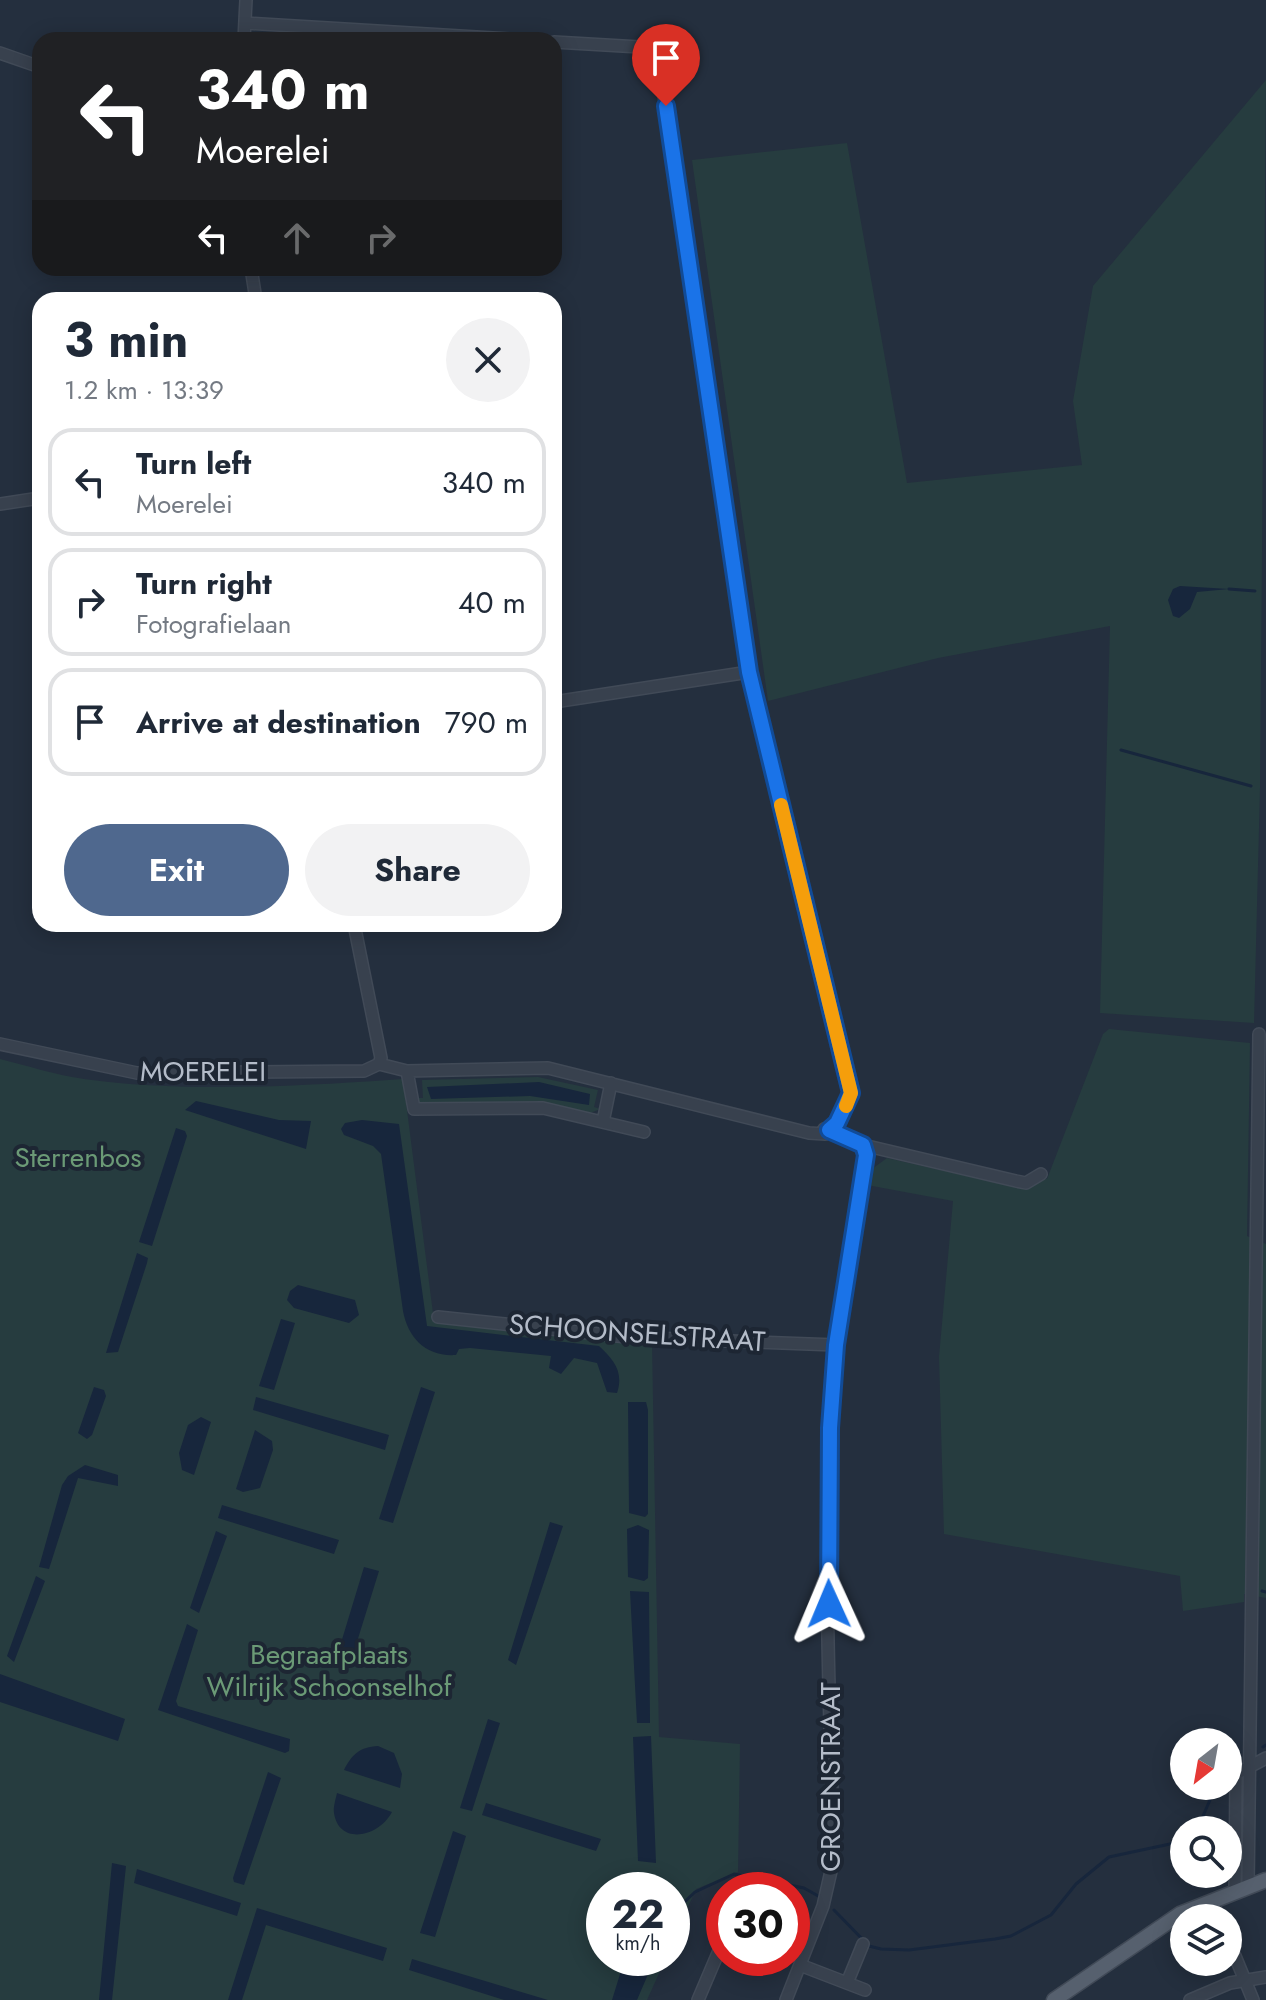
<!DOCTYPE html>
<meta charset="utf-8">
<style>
body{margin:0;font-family:Jost,sans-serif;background:#f2f2f3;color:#1f2937;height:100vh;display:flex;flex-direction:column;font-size:30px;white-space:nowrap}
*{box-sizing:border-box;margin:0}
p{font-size:26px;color:#747a83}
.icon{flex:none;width:44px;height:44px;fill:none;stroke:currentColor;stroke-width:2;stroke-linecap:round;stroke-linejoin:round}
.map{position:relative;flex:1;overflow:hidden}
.sheet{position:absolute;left:32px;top:292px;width:530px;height:640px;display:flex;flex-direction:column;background:#fff;border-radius:24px;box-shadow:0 4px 20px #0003}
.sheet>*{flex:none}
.hud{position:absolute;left:32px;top:32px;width:530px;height:244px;border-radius:24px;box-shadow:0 4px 20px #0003;background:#202124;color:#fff;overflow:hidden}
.needle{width:52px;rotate:211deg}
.buttons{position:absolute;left:1170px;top:1728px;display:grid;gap:16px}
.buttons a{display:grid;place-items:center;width:72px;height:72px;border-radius:50%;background:#fff;box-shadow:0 4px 20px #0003;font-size:40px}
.speed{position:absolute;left:586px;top:1872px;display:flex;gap:16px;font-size:40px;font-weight:700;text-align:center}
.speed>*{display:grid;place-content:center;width:104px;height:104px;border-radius:50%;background:#fff;box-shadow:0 4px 20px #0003;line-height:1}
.speed small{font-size:20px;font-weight:400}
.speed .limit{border:12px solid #d22;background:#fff;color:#111}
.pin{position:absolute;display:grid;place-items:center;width:68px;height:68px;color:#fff;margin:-82px -34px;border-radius:50% 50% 50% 0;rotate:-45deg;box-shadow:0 0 8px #0007}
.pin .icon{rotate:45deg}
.me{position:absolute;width:88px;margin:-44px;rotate:359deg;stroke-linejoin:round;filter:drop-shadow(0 0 6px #0008)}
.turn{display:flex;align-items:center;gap:28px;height:168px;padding:0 32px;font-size:36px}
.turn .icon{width:104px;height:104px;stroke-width:2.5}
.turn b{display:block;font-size:56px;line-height:68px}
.lanes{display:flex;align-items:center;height:76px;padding:0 32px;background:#0003;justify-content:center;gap:40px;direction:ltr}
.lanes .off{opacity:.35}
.round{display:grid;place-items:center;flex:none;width:84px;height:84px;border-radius:42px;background:#f2f2f3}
.head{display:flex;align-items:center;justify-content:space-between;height:136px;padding:0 32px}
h1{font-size:48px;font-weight:700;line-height:60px}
.cta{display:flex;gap:16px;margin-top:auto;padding:16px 32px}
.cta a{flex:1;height:92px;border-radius:48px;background:#4f688e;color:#fff;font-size:32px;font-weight:700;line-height:92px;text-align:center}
.cta a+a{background:#f2f2f3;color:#1f2937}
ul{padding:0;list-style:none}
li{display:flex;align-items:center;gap:24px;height:108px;margin:0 16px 12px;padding:0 16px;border:4px solid #e0e1e3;border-radius:24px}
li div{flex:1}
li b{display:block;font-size:30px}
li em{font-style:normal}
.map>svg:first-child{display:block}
</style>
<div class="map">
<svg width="1266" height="2000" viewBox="0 0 1266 2000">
<rect width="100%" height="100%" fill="#242f3e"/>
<path fill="#263c3f" d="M1266,80L1260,788L1254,1023L1100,1013L1110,626L938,658L768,701L692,160L847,143L907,483L1082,465L1073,401L1093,286Z
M1109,1029L1250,1043L1247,1236L1266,1244V1598L1244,1594V1602L1183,1611L1180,1576L944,1534L939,1357L953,1201L867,1185L872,1169L887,1158L1025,1189L1031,1174L1047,1179L1103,1034Z
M0,1059C28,1066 56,1075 84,1079C183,1093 303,1086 403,1079L434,1321L652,1343L659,1737L740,1744L738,1872L696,1889L672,1943V1890H604V1958H666L647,2000H0Z
M538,1077L598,1090L594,1107L600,1109L588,1114L420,1104L416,1098H423L422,1080Z"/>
<path fill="#17263c" d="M1180,586L1229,589L1197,592L1190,609L1179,618L1173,616L1168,600L1173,589Z
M539,1082L590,1094L589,1105L530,1096L431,1099L427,1087Z
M196,1101L279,1120L311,1121L306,1149L185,1110Z
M362,1120L399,1124L427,1326L599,1346C614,1360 624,1372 617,1393L607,1392L597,1363L574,1358L561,1374L549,1368L551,1356L470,1348L459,1349L456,1355C426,1357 408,1338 403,1311L381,1154L373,1146L344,1135L341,1129L345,1123Z
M176,1128L185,1131L187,1136L152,1246L139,1242Z
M137,1253L148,1258L147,1263L118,1352L106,1353Z
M298,1285L355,1300L359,1315L349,1323L294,1308L287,1300L290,1291Z
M281,1319L295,1323L274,1390L259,1386Z
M94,1387L104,1390L106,1396L92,1435L87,1439L78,1433Z
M421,1387L435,1392L393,1523L379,1519Z
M256,1397L389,1435L385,1450L253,1410Z
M628,1402H646L648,1410V1514L645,1517L629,1513Z
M201,1417L211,1422L194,1475L182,1470L179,1453L188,1425Z
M255,1430L272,1441L273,1450L260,1488L243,1492L236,1489Z
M85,1465L118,1475V1486L78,1478L49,1569L39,1567L62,1485L68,1476Z
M222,1505L339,1540L334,1554L218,1518Z
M550,1522L563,1526L516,1665L508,1660Z
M638,1525L649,1530L648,1578L644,1581L628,1577L627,1529Z
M216,1531L227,1536L199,1613L190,1608Z
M364,1567L379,1571L351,1661L337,1656Z
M36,1576L45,1581L14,1662L7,1656Z
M630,1591L649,1592L650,1723H637Z
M187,1624L198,1630L176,1701L178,1706L290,1739L289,1751L285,1753L158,1710Z
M0,1674L125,1719L118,1741L0,1702Z
M488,1719L500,1723L472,1811L460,1808Z
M651,1736L656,1863L638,1861L633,1737Z
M378,1746L394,1753L402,1774L400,1788L344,1770C352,1754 360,1747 378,1746Z
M268,1772L281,1778L244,1885L234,1882L233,1878Z
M337,1793L392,1812C379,1837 339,1846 334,1813C333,1807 336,1798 337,1793Z
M486,1803L601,1839L596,1851L482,1815Z
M453,1831L466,1836L435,1937L420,1933Z
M112,1863L126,1866L112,2000H99Z
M137,1869L241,1903L237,1916L134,1883Z
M257,1908L387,1948L383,1961L266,1925L242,2000H228Z
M625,1958H655L637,2000H612Z
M412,1959L548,2000H504L409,1970Z"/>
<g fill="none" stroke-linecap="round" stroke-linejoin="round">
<path stroke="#17263c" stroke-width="3" d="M1229,589L1255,591
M1121,750L1251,786
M1262,1591L1266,1592
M1263,1747L1266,1745
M1228,1766L1237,1755
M1197,1830L1216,1786
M834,1910L869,1946L881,1949L909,1950L995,1939L1011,1936L1051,1915L1076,1884L1109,1857L1184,1841
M672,1914L695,1892L734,1874L804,1888L820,1897"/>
<g stroke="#414a57" stroke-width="14">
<path id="minor" d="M245,23L526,40
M244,40L246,0
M0,53L40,67
M251,268L256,300
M0,504L40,498
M554,702L749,672
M354,924L381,1058L379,1064
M0,1044L137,1073L364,1071L379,1064L407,1071L548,1068L809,1133L825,1134L837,1123L851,1093L749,672L657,48L554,42
M407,1071L414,1109L543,1108L644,1132
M603,1122L611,1083
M824,1129L863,1145L1016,1181L1026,1183L1041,1174
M438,1317L627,1337L836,1345
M1248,1886L1259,1034
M1235,1891L1236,1774L1266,1758
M1212,1900L1219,1918
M792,1926L813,1931
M1228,1939L1253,2000
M800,1965L865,1990
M847,1983L863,1944
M698,2000L724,1939
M786,2000L823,1906L834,1858C829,1688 821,1517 835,1347C841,1283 856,1219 866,1155L863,1145
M1190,2000L1230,1983L1266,1977"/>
</g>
<g stroke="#414a57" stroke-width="17">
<path id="major" d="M1054,2000L1180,1914L1266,1880"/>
</g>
<use href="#minor" stroke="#38414e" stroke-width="11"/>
<use href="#major" stroke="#56606e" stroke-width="14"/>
</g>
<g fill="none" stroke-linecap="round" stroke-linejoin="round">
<g stroke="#114b97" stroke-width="20">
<path id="route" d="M666,106L749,672L851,1093L837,1123L829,1130L863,1145L866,1155L836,1345L830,1428L829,1604"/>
</g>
<use href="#route" stroke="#1a73e8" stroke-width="14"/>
<path stroke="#f59e0b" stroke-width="14" d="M781,805L851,1093L846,1106"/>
</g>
<g text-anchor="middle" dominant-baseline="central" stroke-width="8" stroke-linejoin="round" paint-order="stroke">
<g font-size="28" fill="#b4bcc9" stroke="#1d2633">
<text x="203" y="1071">MOERELEI</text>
<text transform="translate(637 1333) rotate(4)">SCHOONSELSTRAAT</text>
<text transform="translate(830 1777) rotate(-90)">GROENSTRAAT</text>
</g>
<g font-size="28" fill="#6b9a76" stroke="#1d2633">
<text x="78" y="1157">Sterrenbos</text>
<text x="329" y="1654">Begraafplaats<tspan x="329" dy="32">Wilrijk Schoonselhof</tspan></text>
</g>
</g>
</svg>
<div class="buttons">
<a><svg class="needle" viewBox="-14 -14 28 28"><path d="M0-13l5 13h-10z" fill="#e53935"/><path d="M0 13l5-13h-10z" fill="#747a83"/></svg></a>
<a><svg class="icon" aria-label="search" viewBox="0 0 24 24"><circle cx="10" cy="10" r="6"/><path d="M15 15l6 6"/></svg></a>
<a><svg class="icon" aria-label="layers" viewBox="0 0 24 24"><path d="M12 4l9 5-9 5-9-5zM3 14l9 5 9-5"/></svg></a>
</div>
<div class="speed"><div>22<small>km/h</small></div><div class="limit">30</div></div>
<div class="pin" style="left:666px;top:106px;background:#d93025"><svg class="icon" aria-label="arrive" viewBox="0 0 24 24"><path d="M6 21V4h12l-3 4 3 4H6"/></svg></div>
<svg class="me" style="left:829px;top:1604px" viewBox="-20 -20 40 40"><path d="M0-17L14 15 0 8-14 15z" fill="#1a73e8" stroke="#fff" stroke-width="4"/></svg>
<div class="hud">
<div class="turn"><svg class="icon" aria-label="left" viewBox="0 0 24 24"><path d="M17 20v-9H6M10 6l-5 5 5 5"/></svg><div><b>340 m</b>Moerelei</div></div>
<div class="lanes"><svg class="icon" aria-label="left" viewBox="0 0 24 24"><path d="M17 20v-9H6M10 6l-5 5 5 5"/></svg><svg class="icon off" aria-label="ahead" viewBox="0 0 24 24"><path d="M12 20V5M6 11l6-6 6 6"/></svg><svg class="icon off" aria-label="right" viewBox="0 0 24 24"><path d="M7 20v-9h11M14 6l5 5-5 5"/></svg></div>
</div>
<section class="sheet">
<div class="head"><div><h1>3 min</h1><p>1.2 km · 13:39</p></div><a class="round"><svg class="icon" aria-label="close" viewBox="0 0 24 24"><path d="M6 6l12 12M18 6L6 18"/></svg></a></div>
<ul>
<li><svg class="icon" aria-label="left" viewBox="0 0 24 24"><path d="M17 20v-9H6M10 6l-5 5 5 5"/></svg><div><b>Turn left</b><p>Moerelei</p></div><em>340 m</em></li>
<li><svg class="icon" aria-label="right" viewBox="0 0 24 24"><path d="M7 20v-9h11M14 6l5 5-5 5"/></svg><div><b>Turn right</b><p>Fotografielaan</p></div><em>40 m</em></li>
<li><svg class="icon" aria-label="arrive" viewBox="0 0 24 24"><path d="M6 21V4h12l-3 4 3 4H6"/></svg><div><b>Arrive at destination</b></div><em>790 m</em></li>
</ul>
<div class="cta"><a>Exit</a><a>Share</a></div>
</section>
</div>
